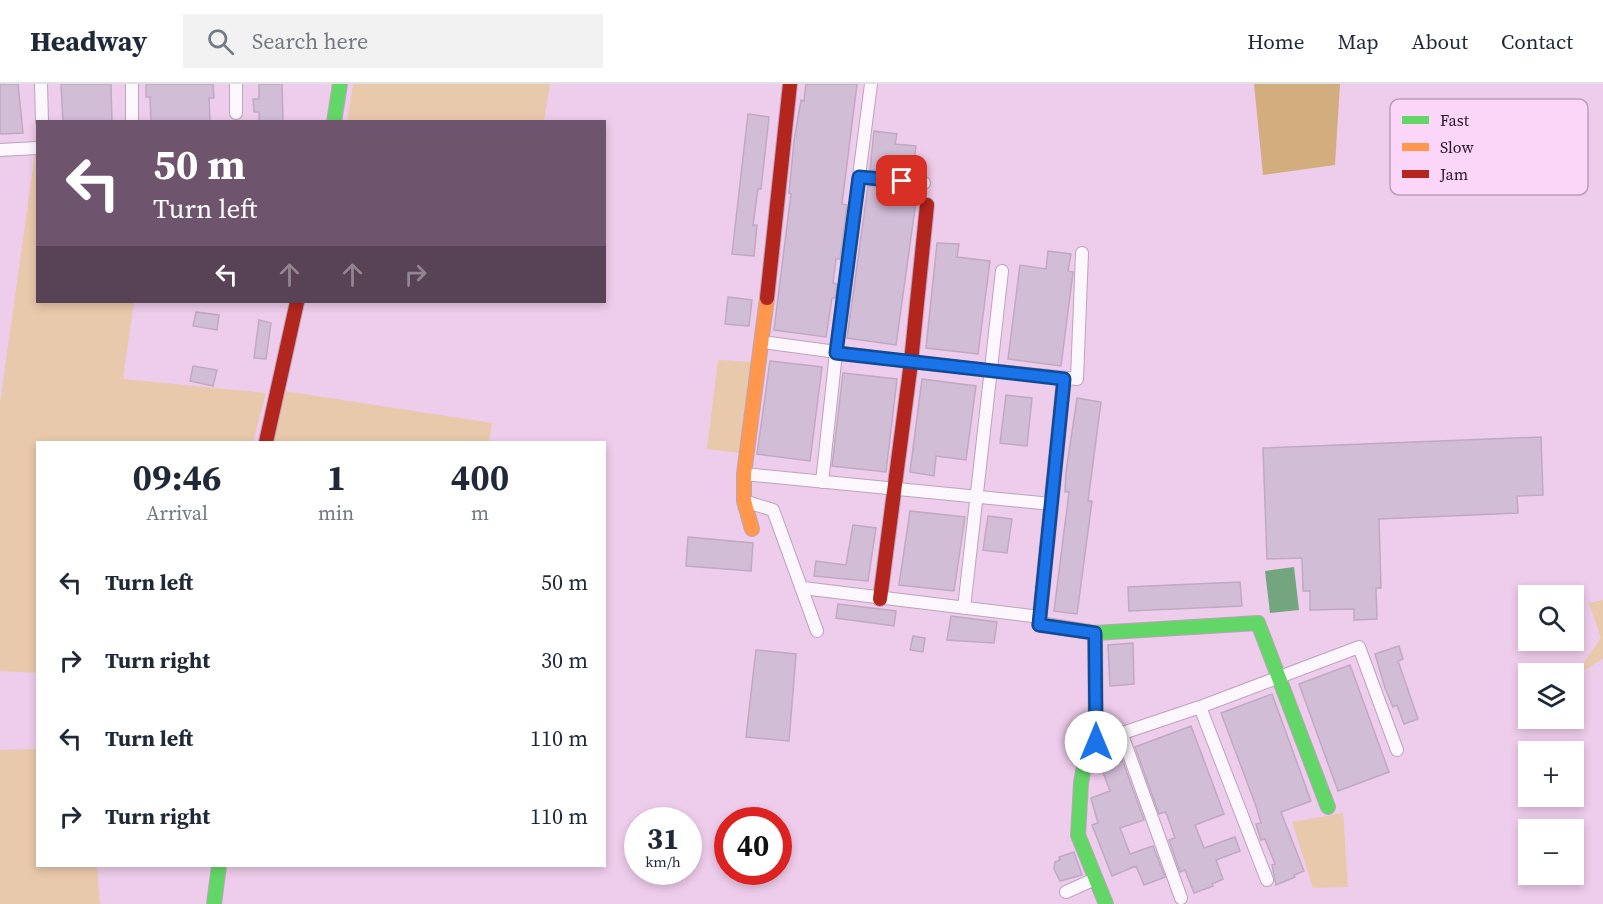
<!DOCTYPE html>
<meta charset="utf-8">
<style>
body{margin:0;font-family:"Source Serif 4",serif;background:#f2f2f3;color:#1f2937;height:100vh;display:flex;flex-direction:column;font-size:22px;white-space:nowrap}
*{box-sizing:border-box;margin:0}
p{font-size:20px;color:#747a83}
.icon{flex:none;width:33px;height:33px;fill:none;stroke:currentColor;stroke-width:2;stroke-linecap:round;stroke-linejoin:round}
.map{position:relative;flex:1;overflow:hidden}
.sheet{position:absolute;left:36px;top:357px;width:570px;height:426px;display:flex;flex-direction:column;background:#fff;border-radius:0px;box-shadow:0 3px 9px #0003}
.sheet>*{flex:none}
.hud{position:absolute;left:36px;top:36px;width:570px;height:183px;border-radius:0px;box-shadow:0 3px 9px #0003;background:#6e546c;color:#fff;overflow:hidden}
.fabs{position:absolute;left:1518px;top:501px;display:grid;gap:12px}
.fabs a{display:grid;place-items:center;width:66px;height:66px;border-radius:0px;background:#fff;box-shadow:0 3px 9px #0003;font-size:30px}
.speed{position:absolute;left:624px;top:723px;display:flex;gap:12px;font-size:30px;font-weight:700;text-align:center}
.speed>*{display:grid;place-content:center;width:78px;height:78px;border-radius:50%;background:#fff;box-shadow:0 3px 9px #0003;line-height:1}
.speed small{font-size:15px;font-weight:400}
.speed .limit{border:9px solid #d22;background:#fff;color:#111}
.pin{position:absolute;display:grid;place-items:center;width:51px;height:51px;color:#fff;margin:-26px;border-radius:12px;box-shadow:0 3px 9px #0006}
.me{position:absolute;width:66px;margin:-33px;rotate:0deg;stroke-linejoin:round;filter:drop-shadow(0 0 4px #0008)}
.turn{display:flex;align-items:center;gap:21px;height:126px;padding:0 18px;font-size:27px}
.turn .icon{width:78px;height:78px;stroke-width:2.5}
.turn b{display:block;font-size:42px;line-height:51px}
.lanes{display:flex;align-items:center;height:57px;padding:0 18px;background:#0003;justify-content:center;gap:30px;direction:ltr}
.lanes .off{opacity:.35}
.eta{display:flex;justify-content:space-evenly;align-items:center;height:102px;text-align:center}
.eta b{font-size:36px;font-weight:700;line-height:42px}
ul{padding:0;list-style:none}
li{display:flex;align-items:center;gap:18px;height:78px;padding:0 18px}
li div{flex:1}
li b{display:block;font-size:22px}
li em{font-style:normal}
header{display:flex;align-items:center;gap:36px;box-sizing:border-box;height:84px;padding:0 30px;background:#fff;border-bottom:2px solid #e0e1e3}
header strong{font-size:28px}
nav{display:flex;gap:33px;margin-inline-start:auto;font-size:21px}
.search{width:420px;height:54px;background:#f2f2f3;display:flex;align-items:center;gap:15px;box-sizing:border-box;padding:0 21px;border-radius:0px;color:#747a83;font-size:22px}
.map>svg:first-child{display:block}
</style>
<header>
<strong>Headway</strong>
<div class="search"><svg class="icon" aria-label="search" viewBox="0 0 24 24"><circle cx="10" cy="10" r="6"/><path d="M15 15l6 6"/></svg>Search here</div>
<nav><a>Home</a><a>Map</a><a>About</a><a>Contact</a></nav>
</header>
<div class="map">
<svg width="1603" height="820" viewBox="0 0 1603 820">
<rect width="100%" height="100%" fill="#eecceb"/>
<path fill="#e9c9ac" d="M353,0H550L544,37H347Z
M35,69L38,72V218H134L123,295L266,309L253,358H38L37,589L0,587V319Z
M718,276L751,278L739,369L707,365Z
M284,307L492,339L489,358H271Z
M1603,516V575L1574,592L1601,554L1589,519Z
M37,665L38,782H97L100,820H0V666Z
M1343,729L1348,803L1313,804L1292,738Z"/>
<path fill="#d2ae7e" d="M1254,0H1340L1335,81L1263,91Z"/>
<path fill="#73a57f" d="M1294,483L1299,526L1270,529L1265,487Z"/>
<path fill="#d2bdd7" stroke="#bfa9c3" stroke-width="1.5" d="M0,0H18L23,49L0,50Z
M61,0H111L112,38H63Z
M146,0H213L214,14H209L210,38H151L150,13H146Z
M259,0H282L283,38H259V28H254L253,15H259Z
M806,0H857L842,120L847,121L840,175H836L833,199L837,200L835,214H832L826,253L774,246L791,110L789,109L794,57L801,16L804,17Z
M748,30L769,33L761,105H758L753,141H757L754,172L732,170Z
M874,47L897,50L895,60L916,62L912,90L870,86Z
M868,102L910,106L909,109L917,110L896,261L847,254Z
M937,159L959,160L957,173L990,177L978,270L926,264Z
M1048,167L1071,170L1068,187L1073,188L1061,282L1008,275L1020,181L1046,185Z
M728,213L752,216L749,242L725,240Z
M196,228L219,231L217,246L193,242Z
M259,236L271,239L266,275L254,274Z
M770,277L822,283L810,377L757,370Z
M193,282L217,286L213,302L190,297Z
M843,289L897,295L886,388L832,382Z
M922,295L976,302L966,376L936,372L934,392L910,388Z
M1006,311L1032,314L1027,362L1000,359Z
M1077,314L1101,318L1088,417H1092L1077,530L1054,527L1069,408H1065L1066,388Z
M1541,353L1543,411L1517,412L1518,429L1379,435L1381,504H1376L1377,535L1354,536V525L1310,526V507H1303L1302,474L1267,475L1263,364Z
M910,427L965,433L954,507L899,501Z
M988,432L1012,435L1007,469L983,466Z
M853,441L876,444L868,497L814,492L816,477L846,481Z
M688,453L753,459L751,487L686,482Z
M1240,498L1242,522L1129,527L1128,503Z
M838,520L896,527L894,542L836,534Z
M951,532L997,538L994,559L947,556Z
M913,552L925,554L923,568L910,566Z
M1133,559L1134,600L1110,602L1108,561Z
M1399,562L1403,575L1398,577L1418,635L1404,640L1397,621L1393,623L1385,604L1375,570Z
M756,566L796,570L789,657L746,653Z
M1350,581L1389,688L1338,707L1299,600Z
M1272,610L1311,717L1281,728L1304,787L1294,791L1295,793L1276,801L1272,781L1275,780L1265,755L1261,756L1256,740L1261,739L1256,722L1221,629Z
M1191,642L1224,730L1195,741L1204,764L1235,753L1240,767L1216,776L1223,795L1212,800L1213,802L1194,809L1185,786L1180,788L1169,756L1175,754L1167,731L1165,728L1159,730L1135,663Z
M1119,667L1144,736L1120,744L1130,770L1153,762L1165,793L1144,801L1136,782L1112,792L1092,741L1098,739L1091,714L1110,707L1098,675Z
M1074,768L1082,791L1060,797L1054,785L1055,778L1060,776L1059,773Z"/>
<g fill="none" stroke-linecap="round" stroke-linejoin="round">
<g stroke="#bda3bb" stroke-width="14">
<path id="street" d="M41,0L42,38
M132,0V38
M236,29V0
M0,66L38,64
M859,93L924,99
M762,258L911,278L1077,295L1082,169
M744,390L1051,420
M822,398L836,269L871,0
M744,417L773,426L817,547
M803,504L1040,533
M964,524L1002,187
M1200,623L1267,796
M1122,651L1181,814
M1096,658L1200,623L1359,563L1397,666
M1066,808L1095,795"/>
</g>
<g stroke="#bda3bb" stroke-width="16">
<path id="fast" d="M334,38L340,0
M1039,540L1095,549L1258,539L1328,723
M1095,549L1096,658L1086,671L1081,699L1078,751L1106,820
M214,820L219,782"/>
</g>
<g stroke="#bda3bb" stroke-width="16">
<path id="slow" d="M752,445L744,417V390L767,214"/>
</g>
<g stroke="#bda3bb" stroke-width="16">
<path id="jam" d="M767,214L790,0
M266,358L297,218
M880,515L911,278L927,121
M1039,540L1064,295"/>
</g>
<use href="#street" stroke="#fcf7fc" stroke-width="12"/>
<use href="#fast" stroke="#63d668" stroke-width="14"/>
<use href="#slow" stroke="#ff974d" stroke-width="14"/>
<use href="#jam" stroke="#b3261e" stroke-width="14"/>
</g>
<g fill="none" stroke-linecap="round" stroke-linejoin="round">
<g stroke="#114b97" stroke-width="15">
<path id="route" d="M902,97L859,93L836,269L1064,295L1039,541L1095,549L1096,658"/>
</g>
<use href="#route" stroke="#1a73e8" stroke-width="10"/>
</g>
<rect x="1390" y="15" width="198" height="96" rx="9" fill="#fbd6f8" stroke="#bc9cba" stroke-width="1.5"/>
<rect x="1402" y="32" width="27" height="8" fill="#63d668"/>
<rect x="1402" y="59" width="27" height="8" fill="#ff974d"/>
<rect x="1402" y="86" width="27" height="8" fill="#b3261e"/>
<g font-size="16" fill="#291428">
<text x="1440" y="42">Fast</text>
<text x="1440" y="69">Slow</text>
<text x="1440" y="96">Jam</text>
</g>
</svg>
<div class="fabs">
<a><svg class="icon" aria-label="search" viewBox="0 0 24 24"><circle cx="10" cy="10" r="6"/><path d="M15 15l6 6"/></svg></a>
<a><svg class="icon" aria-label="layers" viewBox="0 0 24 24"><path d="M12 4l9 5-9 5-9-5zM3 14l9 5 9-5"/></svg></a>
<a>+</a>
<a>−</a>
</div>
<div class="speed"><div>31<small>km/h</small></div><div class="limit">40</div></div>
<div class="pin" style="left:902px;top:97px;background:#d93025"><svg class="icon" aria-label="arrive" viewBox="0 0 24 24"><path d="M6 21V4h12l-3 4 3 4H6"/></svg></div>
<svg class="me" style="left:1096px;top:658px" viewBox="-20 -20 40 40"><circle r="19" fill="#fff"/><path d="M0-13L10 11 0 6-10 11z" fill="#1a73e8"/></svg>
<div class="hud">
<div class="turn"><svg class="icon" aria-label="left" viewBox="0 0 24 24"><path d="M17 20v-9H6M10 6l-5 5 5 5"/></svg><div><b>50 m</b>Turn left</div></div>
<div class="lanes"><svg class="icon" aria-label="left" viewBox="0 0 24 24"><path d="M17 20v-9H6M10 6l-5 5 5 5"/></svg><svg class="icon off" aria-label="ahead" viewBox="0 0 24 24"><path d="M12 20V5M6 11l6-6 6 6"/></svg><svg class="icon off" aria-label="ahead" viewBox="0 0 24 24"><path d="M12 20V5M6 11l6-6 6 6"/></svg><svg class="icon off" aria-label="right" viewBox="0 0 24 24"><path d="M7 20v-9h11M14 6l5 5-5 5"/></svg></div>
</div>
<section class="sheet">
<div class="eta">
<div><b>09:46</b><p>Arrival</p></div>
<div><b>1</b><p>min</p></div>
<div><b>400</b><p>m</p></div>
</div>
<ul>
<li><svg class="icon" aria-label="left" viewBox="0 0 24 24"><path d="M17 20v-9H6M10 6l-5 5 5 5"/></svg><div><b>Turn left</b></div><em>50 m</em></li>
<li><svg class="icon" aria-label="right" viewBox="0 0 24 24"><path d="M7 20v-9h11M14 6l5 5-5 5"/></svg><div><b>Turn right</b></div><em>30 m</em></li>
<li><svg class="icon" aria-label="left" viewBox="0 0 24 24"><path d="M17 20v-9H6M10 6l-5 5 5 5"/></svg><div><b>Turn left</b></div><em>110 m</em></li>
<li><svg class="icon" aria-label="right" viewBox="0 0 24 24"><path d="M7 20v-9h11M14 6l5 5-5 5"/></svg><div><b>Turn right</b></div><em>110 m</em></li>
</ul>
</section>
</div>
